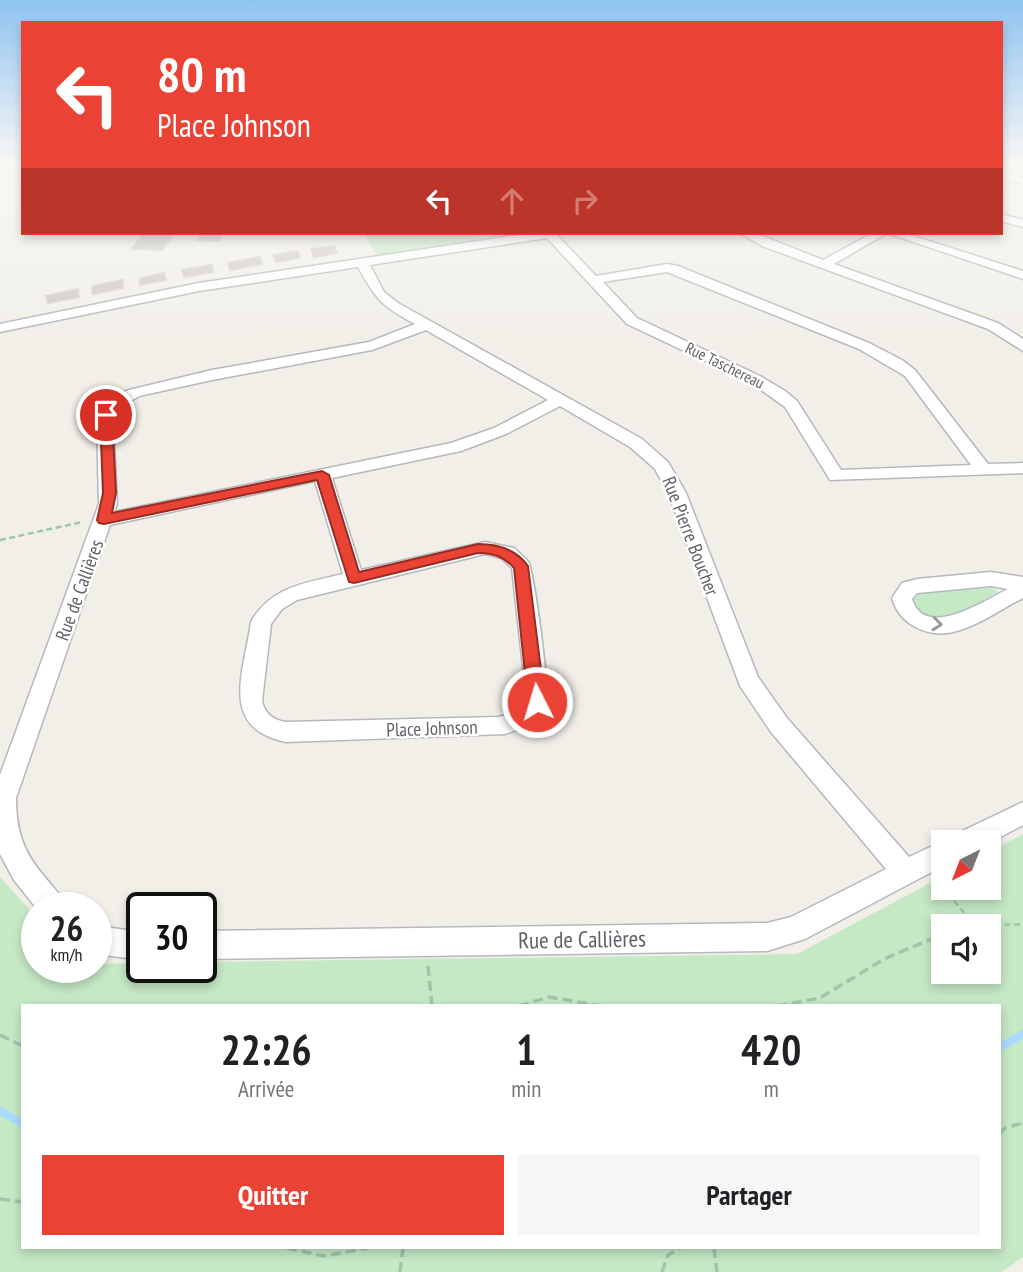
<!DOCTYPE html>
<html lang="fr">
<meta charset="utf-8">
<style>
body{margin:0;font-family:"PT Sans Narrow",sans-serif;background:#f6f6f6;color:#202124;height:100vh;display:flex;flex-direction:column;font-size:26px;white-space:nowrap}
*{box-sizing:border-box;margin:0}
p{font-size:23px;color:#757577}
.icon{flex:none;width:38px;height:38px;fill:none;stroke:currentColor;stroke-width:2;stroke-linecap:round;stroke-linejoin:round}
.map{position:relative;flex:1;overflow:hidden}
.sheet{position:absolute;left:21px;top:1004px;width:980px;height:245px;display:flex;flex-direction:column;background:#fff;border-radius:0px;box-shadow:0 4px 10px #0003}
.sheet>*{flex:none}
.hud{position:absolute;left:21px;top:21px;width:982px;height:214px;border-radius:0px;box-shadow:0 4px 10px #0003;background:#ea4335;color:#fff;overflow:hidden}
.needle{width:46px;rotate:222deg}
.tools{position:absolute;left:931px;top:830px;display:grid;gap:14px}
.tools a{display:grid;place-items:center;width:70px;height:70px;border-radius:0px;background:#fff;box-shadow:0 4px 10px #0003;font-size:35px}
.speed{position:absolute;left:21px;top:892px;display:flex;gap:14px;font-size:35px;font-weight:700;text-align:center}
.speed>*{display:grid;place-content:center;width:91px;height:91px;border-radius:50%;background:#fff;box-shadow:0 4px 10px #0003;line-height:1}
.speed small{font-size:18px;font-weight:400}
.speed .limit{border:4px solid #111;border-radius:10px;background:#fff;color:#111}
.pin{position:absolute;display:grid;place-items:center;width:60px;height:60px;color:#fff;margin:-30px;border:4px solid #fff;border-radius:50%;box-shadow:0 2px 7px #0007}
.me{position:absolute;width:77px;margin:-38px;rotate:355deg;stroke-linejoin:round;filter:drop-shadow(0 0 5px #0008)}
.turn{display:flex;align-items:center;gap:24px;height:147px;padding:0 21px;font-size:32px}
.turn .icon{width:91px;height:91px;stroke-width:2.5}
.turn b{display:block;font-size:49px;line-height:60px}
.lanes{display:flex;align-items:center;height:66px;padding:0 21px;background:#0003;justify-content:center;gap:35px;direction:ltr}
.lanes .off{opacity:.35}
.eta{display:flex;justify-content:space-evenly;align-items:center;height:119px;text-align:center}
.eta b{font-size:42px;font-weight:800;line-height:49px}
.cta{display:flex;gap:14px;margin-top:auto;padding:14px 21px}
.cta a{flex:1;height:80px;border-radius:0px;background:#ea4335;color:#fff;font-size:28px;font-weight:800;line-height:80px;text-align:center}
.cta a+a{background:#f6f6f6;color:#202124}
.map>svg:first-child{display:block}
</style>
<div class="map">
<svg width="1023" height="1272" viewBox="0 0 1023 1272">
<rect width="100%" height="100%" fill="#f1efe8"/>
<path fill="#c5e8c5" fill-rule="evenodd" d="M363,233H524L377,255Z
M992,588L997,591L996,593C972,606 930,637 912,601L921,592Z
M1023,834V1257L1002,1272H0V877L37,918V968H96V964L142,963V968H201V962L797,954L943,876V887H989V852ZM943,926H989V971H943ZM23,1006H999V1248H23Z"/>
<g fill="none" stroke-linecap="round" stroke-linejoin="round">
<path stroke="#aadaff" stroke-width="8" d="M999,1048L1023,1034
M0,1111L23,1124"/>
</g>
<path fill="#cccac5" stroke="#d6d1c6" stroke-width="2" d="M144,233H175L162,250L131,249Z
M202,233H224L219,241L197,240Z
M334,246L337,253L314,257L311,249Z
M298,251L300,258L276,262L273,255Z
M260,257L262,264L230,270L228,263Z
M212,265L213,272L184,277L182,270Z
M164,273L166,280L140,285V278Z
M123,280V288L93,294L92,286Z
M78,289L79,297L48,303L46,296Z"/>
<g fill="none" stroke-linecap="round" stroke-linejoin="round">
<g stroke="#b5b8bc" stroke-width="3">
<path id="minor" d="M1001,172L1023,178V184L1001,178Z
M1001,214L1023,220V227L1001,221Z
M532,233H560L558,236L596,276L667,264L678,266L869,343L902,360L915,370L988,464L1023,463V473L830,480L785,407L750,382L627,324L547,238L370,265L384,292L398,303L642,439L668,462L686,493L758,677L787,718L909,857L943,841V866L805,939L767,951L201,959V931L767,923L791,917L886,869L771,732L740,686L668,493L655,469L630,447L560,406L506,434L461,451L332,478L361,570L485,542L514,548L528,561C534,572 550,691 546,702C539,722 523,728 505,734L286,742C218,728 244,672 251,622C271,586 306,583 343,574L315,481L110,525L16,798C16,830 23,852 44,876C52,887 62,895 68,908L37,909L14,880L0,854V775L99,504L97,423L100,408L117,395L129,390L212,370L369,342L415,324C382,306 376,300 358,267L199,291L0,332V324L199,283ZM667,272L859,349L905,376L971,465L841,470L797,401L785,391L760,376L637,318L603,282ZM426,330L548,400L494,428L451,443L114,512L117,504L113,423L116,410L139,396L212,380L372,350ZM485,554L501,558L512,568L526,694C523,708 512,714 498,717L286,722C273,720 265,714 262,701L271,624L282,609L297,600Z
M740,233H755L823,260L873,233H887L834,264L998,323L1023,339V351L988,329L762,246Z
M887,233H904L1023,271V279Z
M991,572L1023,577V598C1001,609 977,627 953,632C927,638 899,624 892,598L902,583L917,579ZM991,586L1008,589C985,600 925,641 912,599L917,593Z
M1023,802V825L989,843L952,842L956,834Z
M96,926L142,932V960L96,954Z"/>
</g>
<path stroke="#9cc7a9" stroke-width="2.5" stroke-dasharray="6 3.5" stroke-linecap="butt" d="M0,540L82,522
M936,879L975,926
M976,926L1023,924"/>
<path stroke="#9cc7a9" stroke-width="3.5" stroke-dasharray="10 5" stroke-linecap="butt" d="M428,966L432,1006
M519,1006L549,997L601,1006
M777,1006L820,998L884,959L943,934
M0,1035L23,1046
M999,1134L1005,1128L1023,1123
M0,1199L23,1202
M287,1248L324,1256L368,1248
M714,1248L717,1272
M400,1272L403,1248
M662,1272L668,1255L680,1248"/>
<use href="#minor" fill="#fff" fill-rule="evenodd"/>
</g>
<defs><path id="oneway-chevron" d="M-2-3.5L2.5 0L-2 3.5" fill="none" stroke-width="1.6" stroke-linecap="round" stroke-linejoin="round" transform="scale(1.75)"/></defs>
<use stroke="#979a9d" href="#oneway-chevron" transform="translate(937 624) rotate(6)"/>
<linearGradient id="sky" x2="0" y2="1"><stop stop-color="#8fc3f1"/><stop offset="0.48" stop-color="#f9f8f5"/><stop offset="1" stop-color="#f9f8f5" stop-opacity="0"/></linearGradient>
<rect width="1023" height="341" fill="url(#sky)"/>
<path fill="#ea4335" stroke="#982c22" stroke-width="2" d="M106,411L112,415L116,493L112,513L322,471L329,475L359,572L478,544C498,544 516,549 528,566L545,702L543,707H531L528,702L514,568C504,556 492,553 478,553L354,583L349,582L317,480L104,524L99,523L97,520L103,493L100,415Z"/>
<g text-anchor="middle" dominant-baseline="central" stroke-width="5" stroke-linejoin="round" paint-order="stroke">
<g font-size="16" fill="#5f6368" stroke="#fff">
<text transform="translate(725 365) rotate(26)">Rue Taschereau</text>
</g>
<g font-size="19" fill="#5f6368" stroke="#fff">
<text transform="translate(691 536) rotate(69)">Rue Pierre Boucher</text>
<text transform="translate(79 590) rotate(-70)">Rue de Callières</text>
<text transform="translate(432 728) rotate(-2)">Place Johnson</text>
</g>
<g font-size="23" fill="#5f6368" stroke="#fff">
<text transform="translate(582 939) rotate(-1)">Rue de Callières</text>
</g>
</g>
</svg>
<div class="tools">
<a><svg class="needle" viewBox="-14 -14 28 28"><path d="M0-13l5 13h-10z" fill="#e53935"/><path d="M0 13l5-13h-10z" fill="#757577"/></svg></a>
<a><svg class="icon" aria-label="sound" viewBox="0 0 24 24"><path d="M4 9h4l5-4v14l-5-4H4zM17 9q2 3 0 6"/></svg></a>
</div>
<div class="speed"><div>26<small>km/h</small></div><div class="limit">30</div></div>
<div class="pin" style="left:106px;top:415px;background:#d93025"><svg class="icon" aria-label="arrive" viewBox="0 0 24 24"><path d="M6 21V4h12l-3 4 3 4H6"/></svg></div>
<svg class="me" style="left:537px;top:702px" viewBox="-20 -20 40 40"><circle r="17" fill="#ea4335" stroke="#fff" stroke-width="3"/><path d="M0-11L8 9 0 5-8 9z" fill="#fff"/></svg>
<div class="hud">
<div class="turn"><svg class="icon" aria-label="left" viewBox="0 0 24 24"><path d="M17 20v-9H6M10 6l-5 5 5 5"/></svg><div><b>80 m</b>Place Johnson</div></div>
<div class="lanes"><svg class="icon" aria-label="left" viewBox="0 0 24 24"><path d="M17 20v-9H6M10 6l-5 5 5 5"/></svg><svg class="icon off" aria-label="ahead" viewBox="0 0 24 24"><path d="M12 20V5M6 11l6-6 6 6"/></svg><svg class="icon off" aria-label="right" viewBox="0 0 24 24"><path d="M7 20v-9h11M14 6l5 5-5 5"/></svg></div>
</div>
<section class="sheet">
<div class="eta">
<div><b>22:26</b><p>Arrivée</p></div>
<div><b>1</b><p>min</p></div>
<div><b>420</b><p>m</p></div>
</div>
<div class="cta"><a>Quitter</a><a>Partager</a></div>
</section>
</div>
